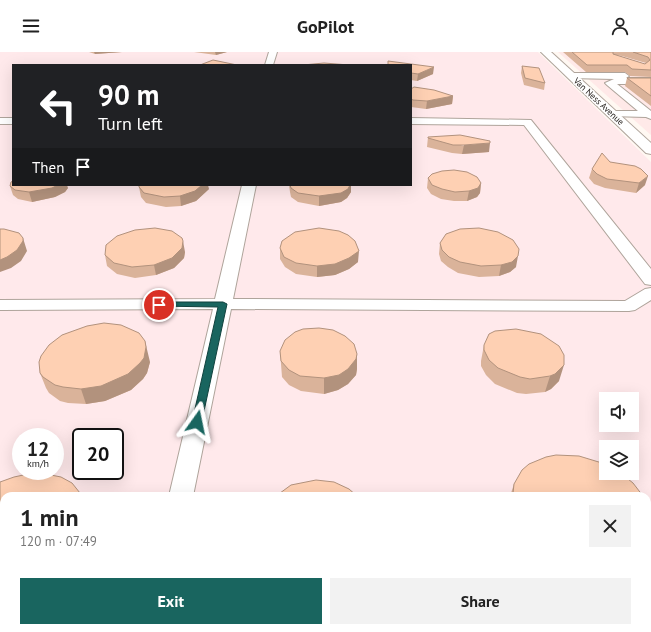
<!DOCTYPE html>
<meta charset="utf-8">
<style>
body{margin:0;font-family:"PT Sans",sans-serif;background:#f2f2f2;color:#222;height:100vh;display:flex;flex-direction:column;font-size:15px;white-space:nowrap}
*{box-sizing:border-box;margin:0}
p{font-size:13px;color:#767676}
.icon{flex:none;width:22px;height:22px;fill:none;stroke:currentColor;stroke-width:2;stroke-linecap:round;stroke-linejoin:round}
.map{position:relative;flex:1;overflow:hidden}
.drawer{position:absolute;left:0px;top:440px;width:651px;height:140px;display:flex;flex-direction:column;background:#fff;border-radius:12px 12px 0 0;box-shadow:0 4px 16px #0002}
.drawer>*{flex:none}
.banner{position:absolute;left:12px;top:12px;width:400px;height:122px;border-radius:0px;box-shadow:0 4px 16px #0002;background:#202124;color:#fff;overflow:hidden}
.fabs{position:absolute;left:599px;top:340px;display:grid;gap:8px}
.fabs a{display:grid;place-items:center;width:40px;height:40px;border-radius:0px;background:#fff;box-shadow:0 4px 16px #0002;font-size:20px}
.speed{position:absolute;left:12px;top:376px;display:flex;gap:8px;font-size:20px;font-weight:700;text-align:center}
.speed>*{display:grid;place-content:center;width:52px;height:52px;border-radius:50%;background:#fff;box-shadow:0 4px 16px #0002;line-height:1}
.speed small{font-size:10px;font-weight:400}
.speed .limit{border:2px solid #111;border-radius:6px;background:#fff;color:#111}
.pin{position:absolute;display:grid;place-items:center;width:34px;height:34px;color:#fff;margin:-17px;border:2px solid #fff;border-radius:50%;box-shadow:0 1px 4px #0007}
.me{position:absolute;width:44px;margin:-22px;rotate:12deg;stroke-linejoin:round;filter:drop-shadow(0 0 3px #0008)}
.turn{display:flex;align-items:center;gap:14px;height:84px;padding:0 20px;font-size:18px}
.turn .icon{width:52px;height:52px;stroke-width:2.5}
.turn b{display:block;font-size:28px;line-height:34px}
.then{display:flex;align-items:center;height:38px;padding:0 20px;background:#0003;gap:8px;font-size:15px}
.round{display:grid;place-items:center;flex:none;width:42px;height:42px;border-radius:0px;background:#f2f2f2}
.overview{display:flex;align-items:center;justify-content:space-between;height:68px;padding:0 20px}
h1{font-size:24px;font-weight:800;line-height:30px}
.button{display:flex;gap:8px;margin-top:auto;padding:8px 20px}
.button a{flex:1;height:46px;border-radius:0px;background:#19655f;color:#fff;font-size:16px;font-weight:800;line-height:46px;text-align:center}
.button a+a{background:#f2f2f2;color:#222}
header{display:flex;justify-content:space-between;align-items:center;height:52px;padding:0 20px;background:#fff;font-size:18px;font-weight:800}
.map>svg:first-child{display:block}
</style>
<header><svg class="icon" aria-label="menu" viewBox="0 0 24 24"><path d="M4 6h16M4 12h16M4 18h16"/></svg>GoPilot<svg class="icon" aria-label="person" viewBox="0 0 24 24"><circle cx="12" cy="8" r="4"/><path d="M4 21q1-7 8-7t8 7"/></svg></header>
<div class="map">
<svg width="651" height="580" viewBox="0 0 651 580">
<rect width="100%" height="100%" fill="#fff8f2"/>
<path fill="#ffe9e8" d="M558,0H651V83Z"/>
<path fill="#ffe9eb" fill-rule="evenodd" d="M0,0H538L651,110V580H0ZM13,13H411V133H13ZM606,347H632V373H606ZM21,385H55V419H21ZM81,385H115V419H81ZM606,395H632V421H606ZM4,444H647V576H4Z"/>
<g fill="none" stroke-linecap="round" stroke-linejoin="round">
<g stroke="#afa49b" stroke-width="2">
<path id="minor" d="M269,0H277L273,13H265Z
M572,21H625L629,24L626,26H651V32H617L651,59V67L646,65L609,64L608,62L613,59H638L607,33L605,31L614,27L569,26L568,24Z
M0,66H13V72H0Z
M411,66L531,68L651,217V233L645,232L524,73L411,72Z
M242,133H256L233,247L625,249L645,237L651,236V248L635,258L629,259L231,257L193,444H169L213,257L0,258V248L215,247Z
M137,576H167L166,580H136Z"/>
</g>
<g stroke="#afa49b" stroke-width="2">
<path id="major" d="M541,0H551L651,91V102L646,101Z"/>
</g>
<use href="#minor" fill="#fff" fill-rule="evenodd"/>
<use href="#major" fill="#fff" fill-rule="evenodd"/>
</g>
<path fill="#dab39a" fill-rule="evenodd" d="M89,0H122L95,2Z
M194,0H227L216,3Z
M563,0H651V25L630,24L625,20H586ZM616,3L622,4L646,11L645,12Z
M411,13L433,22L417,29L411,28Z
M522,14L545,31L544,38L524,33L521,21Z
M627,26H651V54L625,34Z
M411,37L453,44L452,52L426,57L411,55Z
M428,85L489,100L462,102L452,101L427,95Z
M610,110L645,133L636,141L605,136L594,132L589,126L592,117Z
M428,126L481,131L480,141L477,145L467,149H454L441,147L431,142L427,136Z
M289,133H351V140L347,146L341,150L319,154L298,150L291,145L290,140Z
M10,134L68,136L65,140L55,145L32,150L18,147L13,143Z
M139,135L209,137L196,149L181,154L166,155L146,151L141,145Z
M440,191L516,215L510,220L499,224L479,225L458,221L448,215L441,209L439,202Z
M280,196L358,210L349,217L335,223L317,225L296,222L285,215L280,207Z
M185,200L184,206L174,216L156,223L135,226L117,222L107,214L105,203Z
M484,293L559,329L551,337L545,340L526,342L517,341L495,332L486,323L481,314V309Z
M280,299L357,317L356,323L348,332L338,338L324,342L301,339L289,333L282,325Z
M150,310L147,321L143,327L131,338L105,349L86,352L68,351L60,349L49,341L46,336L40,321Z
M0,430L4,444V548H0Z
M514,432L643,444H510Z"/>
<path fill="#b2927d" d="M94,0H122L95,2Z
M215,0H227L216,3Z
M434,15L433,22L417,29L418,22Z
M453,44L452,52L426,57L427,49Z
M490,91L489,100L462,102L464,93Z
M648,124L645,133L636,141L639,131Z
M481,131L480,141L477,145L467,149L469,139Z
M58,133H67L68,136L65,140L55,145L32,150L29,140Z
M202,133H208L209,137L196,149L181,154L180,144Z
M350,133H351V140L347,146L341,150L319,154V144Z
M23,186L27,199L21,209L11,216L0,220V208Z
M183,189L185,200L184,206L174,216L156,223L154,213Z
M359,199L358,210L349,217L335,223L317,225V214Z
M518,204L516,215L510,220L499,224L501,213Z
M145,289L150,310L147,321L143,327L131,338L105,349L86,352L81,337Z
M357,302V317L356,323L348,332L338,338L324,342V326Z
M564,313L559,329L551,337L545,340L550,324Z
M4,531V544L0,537V532Z"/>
<path fill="#fed0b3" stroke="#b2927d" d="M572,0H613V2L645,12L650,8L648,5L633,0H651V18L632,17L627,13H587Z
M213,8L237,13H200Z
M388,9L434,15L418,22L411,21V13H388Z
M324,11L349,13H303Z
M522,14L539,16L545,31L525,26Z
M627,26H651V44Z
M414,35L434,38L453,44L427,49L413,48L411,47V37Z
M460,83L490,89V91L464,93H453L428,86V85Z
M602,101L610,110L635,114L641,117L648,124L639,131L607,127L597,122L592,117Z
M454,118L467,120L477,125L481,131L478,136L469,139L455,140L442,137L432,133L428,126L432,122L442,119Z
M13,129V133H58L52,136L29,140L15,138L10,134L11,130Z
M139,133H202L195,139L180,144L164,145L144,141L139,135Z
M290,133H350L348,137L341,141L319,144L298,141L291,136Z
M155,176L172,179L182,186L183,189L182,196L172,206L154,213L132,215L114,211L105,203L106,193L117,184L135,178Z
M319,176L339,179L348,183L355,189L359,199L349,206L335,212L317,214L296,211L284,205L280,196L282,189L295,180Z
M479,176L498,180L513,188L519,197L518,204L512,210L501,213L481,214L460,210L449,205L442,198L440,191L446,182L460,177Z
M0,177H4L19,181L23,186V189L17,198L7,205L0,208Z
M104,271L121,273L139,281L145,289L146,295L144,306L140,311L128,322L101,334L81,337L63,335L55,333L43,325L40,321L39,310L41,304L49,293L62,283L87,274Z
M319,276L333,278L345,284L354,292L357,302L356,307L348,317L339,323L324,326L300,324L289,318L281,309L280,299L285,288L295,280L303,277Z
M516,277L541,282L559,294L564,303V313L555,322L550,324L530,327L520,325L498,316L489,308L484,298V293L489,282L495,279Z
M556,403L579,404L602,411L606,414V421H619L623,423L633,431L643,444H513V441L514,432L522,418L529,412L546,405Z
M28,422H46L61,425L72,431L80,441L81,444H4V531L0,532V430L14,425Z
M316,428L334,430L349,437L357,444H276L291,433Z
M647,448L651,458V493L650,496L647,499Z"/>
<path fill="#19655f" stroke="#10423e" d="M159,250H223L227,252L201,373H193L192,370L218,255L156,254L155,253Z"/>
<g text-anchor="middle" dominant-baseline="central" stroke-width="3" stroke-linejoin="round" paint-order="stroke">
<g font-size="9" fill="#27231f" stroke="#fff">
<text transform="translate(599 49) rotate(43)">Van Ness Avenue</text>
</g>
</g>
</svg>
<div class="fabs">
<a><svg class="icon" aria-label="sound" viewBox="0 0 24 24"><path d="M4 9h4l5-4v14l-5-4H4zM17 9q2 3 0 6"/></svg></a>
<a><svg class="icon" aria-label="layers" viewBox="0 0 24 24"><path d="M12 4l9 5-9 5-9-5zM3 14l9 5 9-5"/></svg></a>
</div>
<div class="speed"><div>12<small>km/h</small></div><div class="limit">20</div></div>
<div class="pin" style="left:159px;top:253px;background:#d93025"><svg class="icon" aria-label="arrive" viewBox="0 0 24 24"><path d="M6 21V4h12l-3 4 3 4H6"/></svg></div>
<svg class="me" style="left:197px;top:370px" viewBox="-20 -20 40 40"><path d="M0-17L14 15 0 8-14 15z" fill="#19655f" stroke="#fff" stroke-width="4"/></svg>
<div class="banner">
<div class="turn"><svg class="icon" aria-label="left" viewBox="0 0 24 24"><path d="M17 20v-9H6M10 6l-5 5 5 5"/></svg><div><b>90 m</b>Turn left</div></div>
<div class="then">Then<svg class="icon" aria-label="arrive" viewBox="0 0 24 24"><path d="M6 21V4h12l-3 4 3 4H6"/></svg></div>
</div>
<section class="drawer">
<div class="overview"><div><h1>1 min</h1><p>120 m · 07:49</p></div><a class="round"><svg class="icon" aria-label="close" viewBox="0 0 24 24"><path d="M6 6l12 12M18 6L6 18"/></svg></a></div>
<div class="button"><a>Exit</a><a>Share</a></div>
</section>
</div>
